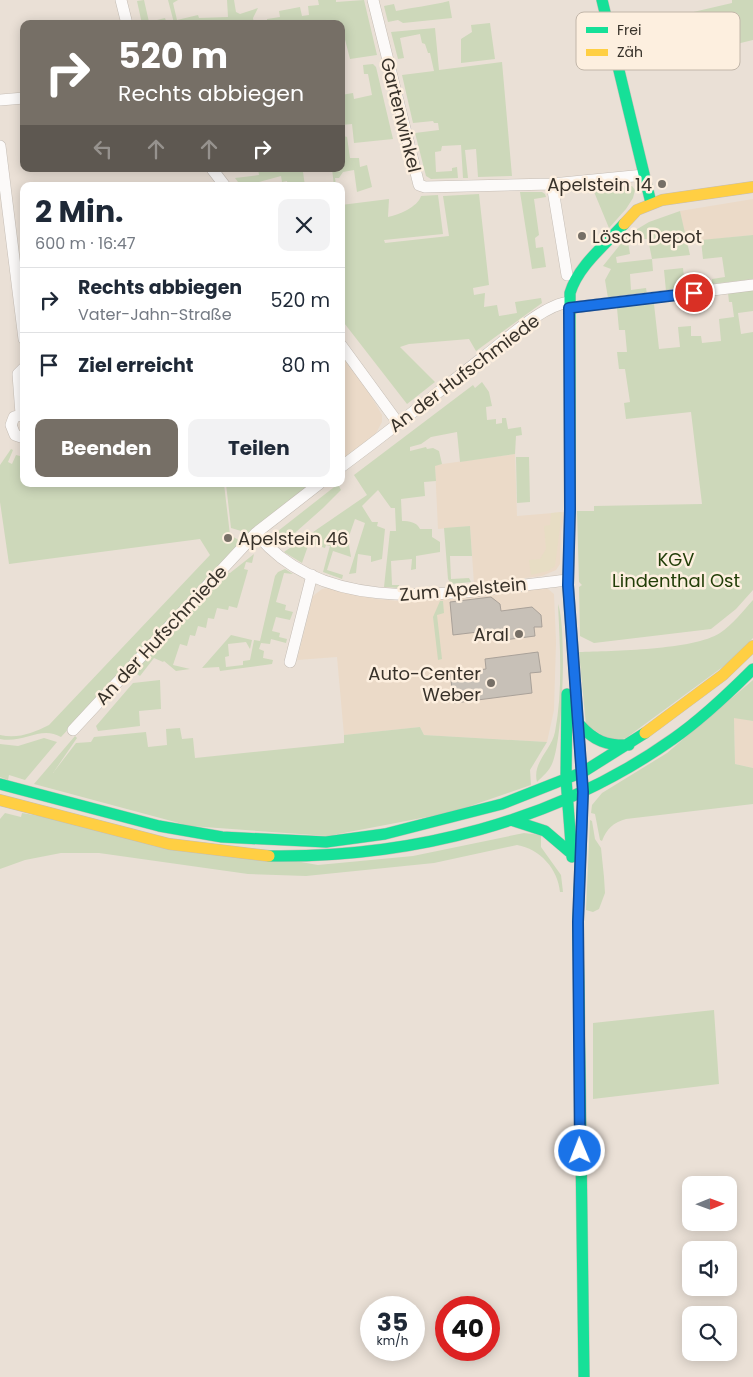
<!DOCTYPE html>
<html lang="de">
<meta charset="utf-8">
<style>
body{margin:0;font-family:Poppins,sans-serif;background:#f2f2f3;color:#1f2937;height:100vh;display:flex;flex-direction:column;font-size:19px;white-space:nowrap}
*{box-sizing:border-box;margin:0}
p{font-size:16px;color:#747a83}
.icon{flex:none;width:28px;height:28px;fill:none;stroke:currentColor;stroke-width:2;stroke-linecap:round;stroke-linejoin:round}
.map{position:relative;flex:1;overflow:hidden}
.sheet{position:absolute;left:20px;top:182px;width:325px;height:305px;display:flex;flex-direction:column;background:#fff;border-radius:10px;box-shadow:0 2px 12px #0003}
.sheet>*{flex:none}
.banner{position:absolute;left:20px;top:20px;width:325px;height:152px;border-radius:10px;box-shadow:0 2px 12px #0003;background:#766f66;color:#fff;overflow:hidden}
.needle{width:32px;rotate:89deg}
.buttons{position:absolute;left:682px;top:1176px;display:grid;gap:10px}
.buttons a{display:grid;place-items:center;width:55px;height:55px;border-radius:10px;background:#fff;box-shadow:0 2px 12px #0003;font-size:25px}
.speed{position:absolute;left:360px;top:1296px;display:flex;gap:10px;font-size:25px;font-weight:700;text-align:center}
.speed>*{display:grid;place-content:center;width:65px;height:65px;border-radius:50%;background:#fff;box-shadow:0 2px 12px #0003;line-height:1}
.speed small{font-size:12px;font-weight:400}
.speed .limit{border:8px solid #d22;background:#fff;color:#111}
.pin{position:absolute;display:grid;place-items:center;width:42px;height:42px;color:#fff;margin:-21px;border:2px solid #fff;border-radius:50%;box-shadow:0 1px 5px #0007}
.me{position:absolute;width:55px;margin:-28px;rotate:359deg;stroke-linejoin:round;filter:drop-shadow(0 0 4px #0008)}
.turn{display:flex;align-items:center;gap:18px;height:105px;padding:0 15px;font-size:22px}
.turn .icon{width:65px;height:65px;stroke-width:2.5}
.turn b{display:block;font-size:35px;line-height:42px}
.lanes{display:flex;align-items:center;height:48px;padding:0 15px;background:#0003;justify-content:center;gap:25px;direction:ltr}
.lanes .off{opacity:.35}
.round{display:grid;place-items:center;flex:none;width:52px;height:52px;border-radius:10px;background:#f2f2f3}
.headline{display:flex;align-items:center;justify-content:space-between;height:85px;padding:0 15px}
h1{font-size:30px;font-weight:700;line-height:38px}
.action{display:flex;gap:10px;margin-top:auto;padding:10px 15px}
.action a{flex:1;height:58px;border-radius:10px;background:#766f66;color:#fff;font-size:20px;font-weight:700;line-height:58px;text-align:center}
.action a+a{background:#f2f2f3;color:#1f2937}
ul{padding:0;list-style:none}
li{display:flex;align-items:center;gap:15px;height:65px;padding:0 15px;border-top:1px solid #e0e1e3}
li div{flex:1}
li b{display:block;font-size:19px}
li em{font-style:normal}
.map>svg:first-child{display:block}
</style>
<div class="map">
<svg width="753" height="1377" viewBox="0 0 753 1377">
<rect width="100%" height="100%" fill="#eae0d6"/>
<path fill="#ebdac8" d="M753,199V235L686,242L680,211Z
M341,352L363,382L382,415V422L375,435L341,461Z
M515,454L517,516L565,512L561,532L560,564L556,570L542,576L474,584L470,526L438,529L435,465Z
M536,586L548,589L554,594L556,642L554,710L547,742L424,735L420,727L344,735L337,657L297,660L313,596L322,589L328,588L376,599L412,602Z
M734,717L753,721V768L735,764Z"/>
<path fill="#cdd8ba" d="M144,0L149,22L165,18L167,24H142L137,1Z
M168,0H178L173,3L177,20L198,15L199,18L228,17L227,0H234L236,12L240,14L258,8L253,18L254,24H172L174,23Z
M318,0H336V2L364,0L377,55L350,59L341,24H267V19L280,17L279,11L300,7L302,16L309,15L308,6L319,5Z
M732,0H753V40L691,55L683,25L688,20L689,13L732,3Z
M449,1L452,18L403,23L398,20L388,22L384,6L394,4L396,11C413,7 430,6 449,1Z
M490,23L495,59L461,63V39L472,32L471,25Z
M435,28L439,70L502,62L512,176L478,177L476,149L465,150L468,178H463L461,145L442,146L441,151L435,152L436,172L452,171V168L457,167L458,178L431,179L426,176L415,133L439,130L438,123H434L433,121L413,123L402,75L434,71L430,53H428L425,44L422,43L420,34L400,38L404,58L398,59L391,32Z
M373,64L376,67L393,139L354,143L352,124L341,125V95L353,93L354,99L372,95L368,74H364L363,65Z
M341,135L347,137L350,158H359L360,167L367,165L372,187L357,192L354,170L343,172L339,178H335L336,186H334L332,169H341Z
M258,169H312V170L303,172L305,186H288L287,181L282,182L281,176L259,182V186H241L235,178L259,175Z
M632,186L635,190L633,198L626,209L609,228L592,187Z
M520,192H542L545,194L546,197L534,199L539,235L535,238L536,248L543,247L546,267L532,269Z
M479,194L489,285L473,288L474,295L485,293L484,307L497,305L499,316L517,313L515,302L541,298L542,303L476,351L469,339L409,344L400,347L435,382L407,404L341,319V205L389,199L388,217C398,215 418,207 421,196L438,195L443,234L384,240L385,243L449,236L443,196Z
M680,211L690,255L652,259L653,271L630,274L631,290L646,288L647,294L608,298L605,280L611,269L603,266L627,236L630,254L616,257L617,263L652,259L648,239H644L642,232L629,234L649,222Z
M753,235V279L712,284V279L725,277L722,257L703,259L701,240Z
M683,268L685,288L666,291L664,270Z
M753,290V311L738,313L741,334L753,332V590L736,609L711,629L594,643L580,636L579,587L582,585L579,582L577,511H594V506L702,504L691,412L626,419L624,403L630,402L625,369H619L617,352H627L625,330H619L617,308L654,304L659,349L680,347L678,327L691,326V336H701L702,343L721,341L719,319L734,317L732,302H729L728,293Z
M482,382L489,392L492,406L486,407L487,420L496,419V424L502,423V418H506L508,429L521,427L522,435L516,436L515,454L460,462L457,432L431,437L421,444L410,447V451L426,447L427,449L433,448L439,451L442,464L435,466L436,481L424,482L425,496L401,499L402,521C409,521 417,522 420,529H432V537L440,542V552L416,556V569L411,570L412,559L391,561L392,585H399V588L384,587L390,531H396L395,508H391L378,490L362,506L372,522H378L377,526L385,529L382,559L371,562V556L358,554L356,573L349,574L365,523L355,519L348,539L351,557L333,551L327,570L343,575L342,579L323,572L330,546L326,545L325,548L309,543L302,563L284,552L367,495L354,475L473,385L475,388Z
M11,449L13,450L8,462L12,464L16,455L24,457V484H224L230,535L242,542L61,737C41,725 23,744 0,739V735C18,739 33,733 49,725L210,555L200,539L9,564L0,502V465Z
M516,457H529L530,502L517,503Z
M226,484H312L248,533L231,528Z
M338,484L341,490L323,508L279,547L276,541L278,531Z
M470,526L472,556H450L451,579L469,578L471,582L451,584L448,579L444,528Z
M254,554L252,563L246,562L244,569L248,570L237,608L229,606L228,610L217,608L214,619L208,618L206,628L198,626L195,636L190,635L187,646L180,644L173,665L190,669L176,671L164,661L163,662L154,658L140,676L134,672L226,572L230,573Z
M285,569L293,574L284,573L276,602L286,605L285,610L293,612L290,620L276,617L272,631L280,633L279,637L287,639L286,643L271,639L270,644L261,643L259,649L264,651L263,658L273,660L272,664L220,671L219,667L202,668L231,635L252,640L250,649L246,642L228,644L229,656L225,657L226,667L243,665V661L250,660L254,640L260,641L275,576L278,572Z
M753,600V638L728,663L626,738L613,742L586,725L579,652C612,651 694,650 720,633C732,625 743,611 753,600Z
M440,601H443L444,613L437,615L442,659L438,660L433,617Z
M558,604C567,629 563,740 552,764C549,771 543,776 537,782C532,762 551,751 555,732C563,690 560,647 558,604Z
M160,680L161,709L139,711L140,726L98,731L96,726L133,683Z
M753,680V721L734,718L735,764L753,768V804L626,819C613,823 607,828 602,841L600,840L595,814L591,813L592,805L602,793L667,753Z
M420,727L424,735L547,742L530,770L531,785L453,812L328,836L190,826L34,784L75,736L77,738L53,773L76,743L91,742L94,737L146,732L148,747L167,745L166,729L180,728L182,739L193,738L195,758L344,743V735Z
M44,738L57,742L25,780L9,775L8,780L0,777V744L18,746Z
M5,813L21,817L22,813L318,865L413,856L524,833L541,835V847L561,875L563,892H560C558,869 540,849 517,845L434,863L306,876L248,874L99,853H61L25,860L0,869V819Z
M590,820L592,821L595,839L601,848L604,877L605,893L599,909L593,912L586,910Z
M714,1010L719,1084L593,1099V1023Z"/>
<path fill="#e7ddc4" d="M562,512L555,566L548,571L531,575L529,560L540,559L546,549L544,526L550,525L551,513Z"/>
<path fill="#c7c0b7" stroke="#a9a199" d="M491,597L500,604L501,611L532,607L541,615L542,627H534L535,636L504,640L503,629L453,635L450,602Z
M538,652L541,672L530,673L532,693L454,703L450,673L486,669L485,659Z"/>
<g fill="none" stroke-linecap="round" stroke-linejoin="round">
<g stroke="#c5bdb5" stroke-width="12">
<path id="street" d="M121,0L127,24
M373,0L419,185L425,187L552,184L644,175
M0,100L24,98
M0,146L24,339
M212,169L225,186
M552,184L567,275
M569,308L753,285
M341,345L398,423
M21,414L18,374L24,368
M24,414L14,417L11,425L15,435L24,438
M341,467C390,431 438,392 486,355C507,339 543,305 569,302
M256,533C329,624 468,590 568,580
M290,662L312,575
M73,730L256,533L319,484"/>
</g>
<g stroke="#c5bdb5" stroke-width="12">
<path id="fast" d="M602,0L651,203
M570,515V293C578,266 605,245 624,224
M575,680L583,792L578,921L584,1377
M567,694L566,779L572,857
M579,724C594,741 607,746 629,745
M0,784L159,826L222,837L326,842L385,834L502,804L583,772L645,733
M511,820L545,831L572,854
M269,856C411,858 556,822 673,739C702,719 728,694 753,669"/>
</g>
<g stroke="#c5bdb5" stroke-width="12">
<path id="slow" d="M624,224L637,210L662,200L753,187
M570,515L568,585L575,680
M645,733L723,675L753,646
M0,800L169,844L269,856"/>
</g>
<use href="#street" stroke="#fcfaf9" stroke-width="11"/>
<use href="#fast" stroke="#16e098" stroke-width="11"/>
<use href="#slow" stroke="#ffcf43" stroke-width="11"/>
</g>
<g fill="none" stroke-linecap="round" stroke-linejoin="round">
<g stroke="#114b97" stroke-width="12">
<path id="route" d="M580,1151L578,922L583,792L568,585L570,509L569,308L694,293"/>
</g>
<use href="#route" stroke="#1a73e8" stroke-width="9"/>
</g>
<g fill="#766f66" stroke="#fdefdf" stroke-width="2">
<circle cx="662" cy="184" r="5"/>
<circle cx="582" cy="236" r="5"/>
<circle cx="228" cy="538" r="5"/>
<circle cx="519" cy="634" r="5"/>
<circle cx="491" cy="683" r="5"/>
</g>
<g text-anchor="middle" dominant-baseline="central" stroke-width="5" stroke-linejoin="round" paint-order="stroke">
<g font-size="18" fill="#38322a" stroke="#fdefdf">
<text transform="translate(401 115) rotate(76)">Gartenwinkel</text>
<text transform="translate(464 373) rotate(-37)">An der Hufschmiede</text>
<text transform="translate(463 589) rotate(-5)">Zum Apelstein</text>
<text transform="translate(161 635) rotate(-47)">An der Hufschmiede</text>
</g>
<g font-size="18" fill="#38322a" stroke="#fdefdf" text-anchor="end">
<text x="652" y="184">Apelstein 14</text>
<text x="592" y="236" text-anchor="start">Lösch Depot</text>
<text x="238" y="538" text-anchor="start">Apelstein 46</text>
<text x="509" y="634">Aral</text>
<text x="481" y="673">Auto-Center<tspan x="481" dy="21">Weber</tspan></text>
</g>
<g font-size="18" fill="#223e08" stroke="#fdefdf">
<text x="676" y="559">KGV<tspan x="676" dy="21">Lindenthal Ost</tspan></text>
</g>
</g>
<rect x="576" y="12" width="164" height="58" rx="8" fill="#fdefdf" stroke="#c2b6a9" stroke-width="1"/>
<rect x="586" y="27" width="22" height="6" fill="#16e098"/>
<rect x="586" y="49" width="22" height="7" fill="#ffcf43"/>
<g font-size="14" fill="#38322a">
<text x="617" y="35">Frei</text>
<text x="617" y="57">Zäh</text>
</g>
</svg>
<div class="buttons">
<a><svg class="needle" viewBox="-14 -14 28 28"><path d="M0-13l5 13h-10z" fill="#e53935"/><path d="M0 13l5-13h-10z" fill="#747a83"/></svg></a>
<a><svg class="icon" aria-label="sound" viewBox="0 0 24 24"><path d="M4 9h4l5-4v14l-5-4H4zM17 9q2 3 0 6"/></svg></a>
<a><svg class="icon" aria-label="search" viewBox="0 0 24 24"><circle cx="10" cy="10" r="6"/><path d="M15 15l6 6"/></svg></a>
</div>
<div class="speed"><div>35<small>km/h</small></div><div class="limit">40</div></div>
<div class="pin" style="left:694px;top:293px;background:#d93025"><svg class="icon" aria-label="arrive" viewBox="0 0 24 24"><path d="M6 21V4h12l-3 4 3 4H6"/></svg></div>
<svg class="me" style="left:580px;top:1151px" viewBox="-20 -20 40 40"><circle r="17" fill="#1a73e8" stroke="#fff" stroke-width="3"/><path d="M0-11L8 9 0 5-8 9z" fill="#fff"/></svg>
<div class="banner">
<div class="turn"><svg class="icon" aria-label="right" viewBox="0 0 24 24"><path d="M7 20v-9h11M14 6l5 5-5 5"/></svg><div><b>520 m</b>Rechts abbiegen</div></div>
<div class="lanes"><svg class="icon off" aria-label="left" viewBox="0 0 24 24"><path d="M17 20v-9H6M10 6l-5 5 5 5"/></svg><svg class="icon off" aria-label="ahead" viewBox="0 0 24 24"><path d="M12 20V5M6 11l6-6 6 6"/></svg><svg class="icon off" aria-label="ahead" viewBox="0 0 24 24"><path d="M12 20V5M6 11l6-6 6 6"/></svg><svg class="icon" aria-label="right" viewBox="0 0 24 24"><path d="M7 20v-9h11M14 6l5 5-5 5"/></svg></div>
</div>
<section class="sheet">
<div class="headline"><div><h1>2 Min.</h1><p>600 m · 16:47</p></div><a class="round"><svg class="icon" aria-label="close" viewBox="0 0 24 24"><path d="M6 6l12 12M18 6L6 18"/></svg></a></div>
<ul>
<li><svg class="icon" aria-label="right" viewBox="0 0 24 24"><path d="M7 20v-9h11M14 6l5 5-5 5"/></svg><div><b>Rechts abbiegen</b><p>Vater-Jahn-Straße</p></div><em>520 m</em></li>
<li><svg class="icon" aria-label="arrive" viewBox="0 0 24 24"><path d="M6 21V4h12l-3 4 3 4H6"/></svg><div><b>Ziel erreicht</b></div><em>80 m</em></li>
</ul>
<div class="action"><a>Beenden</a><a>Teilen</a></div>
</section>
</div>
